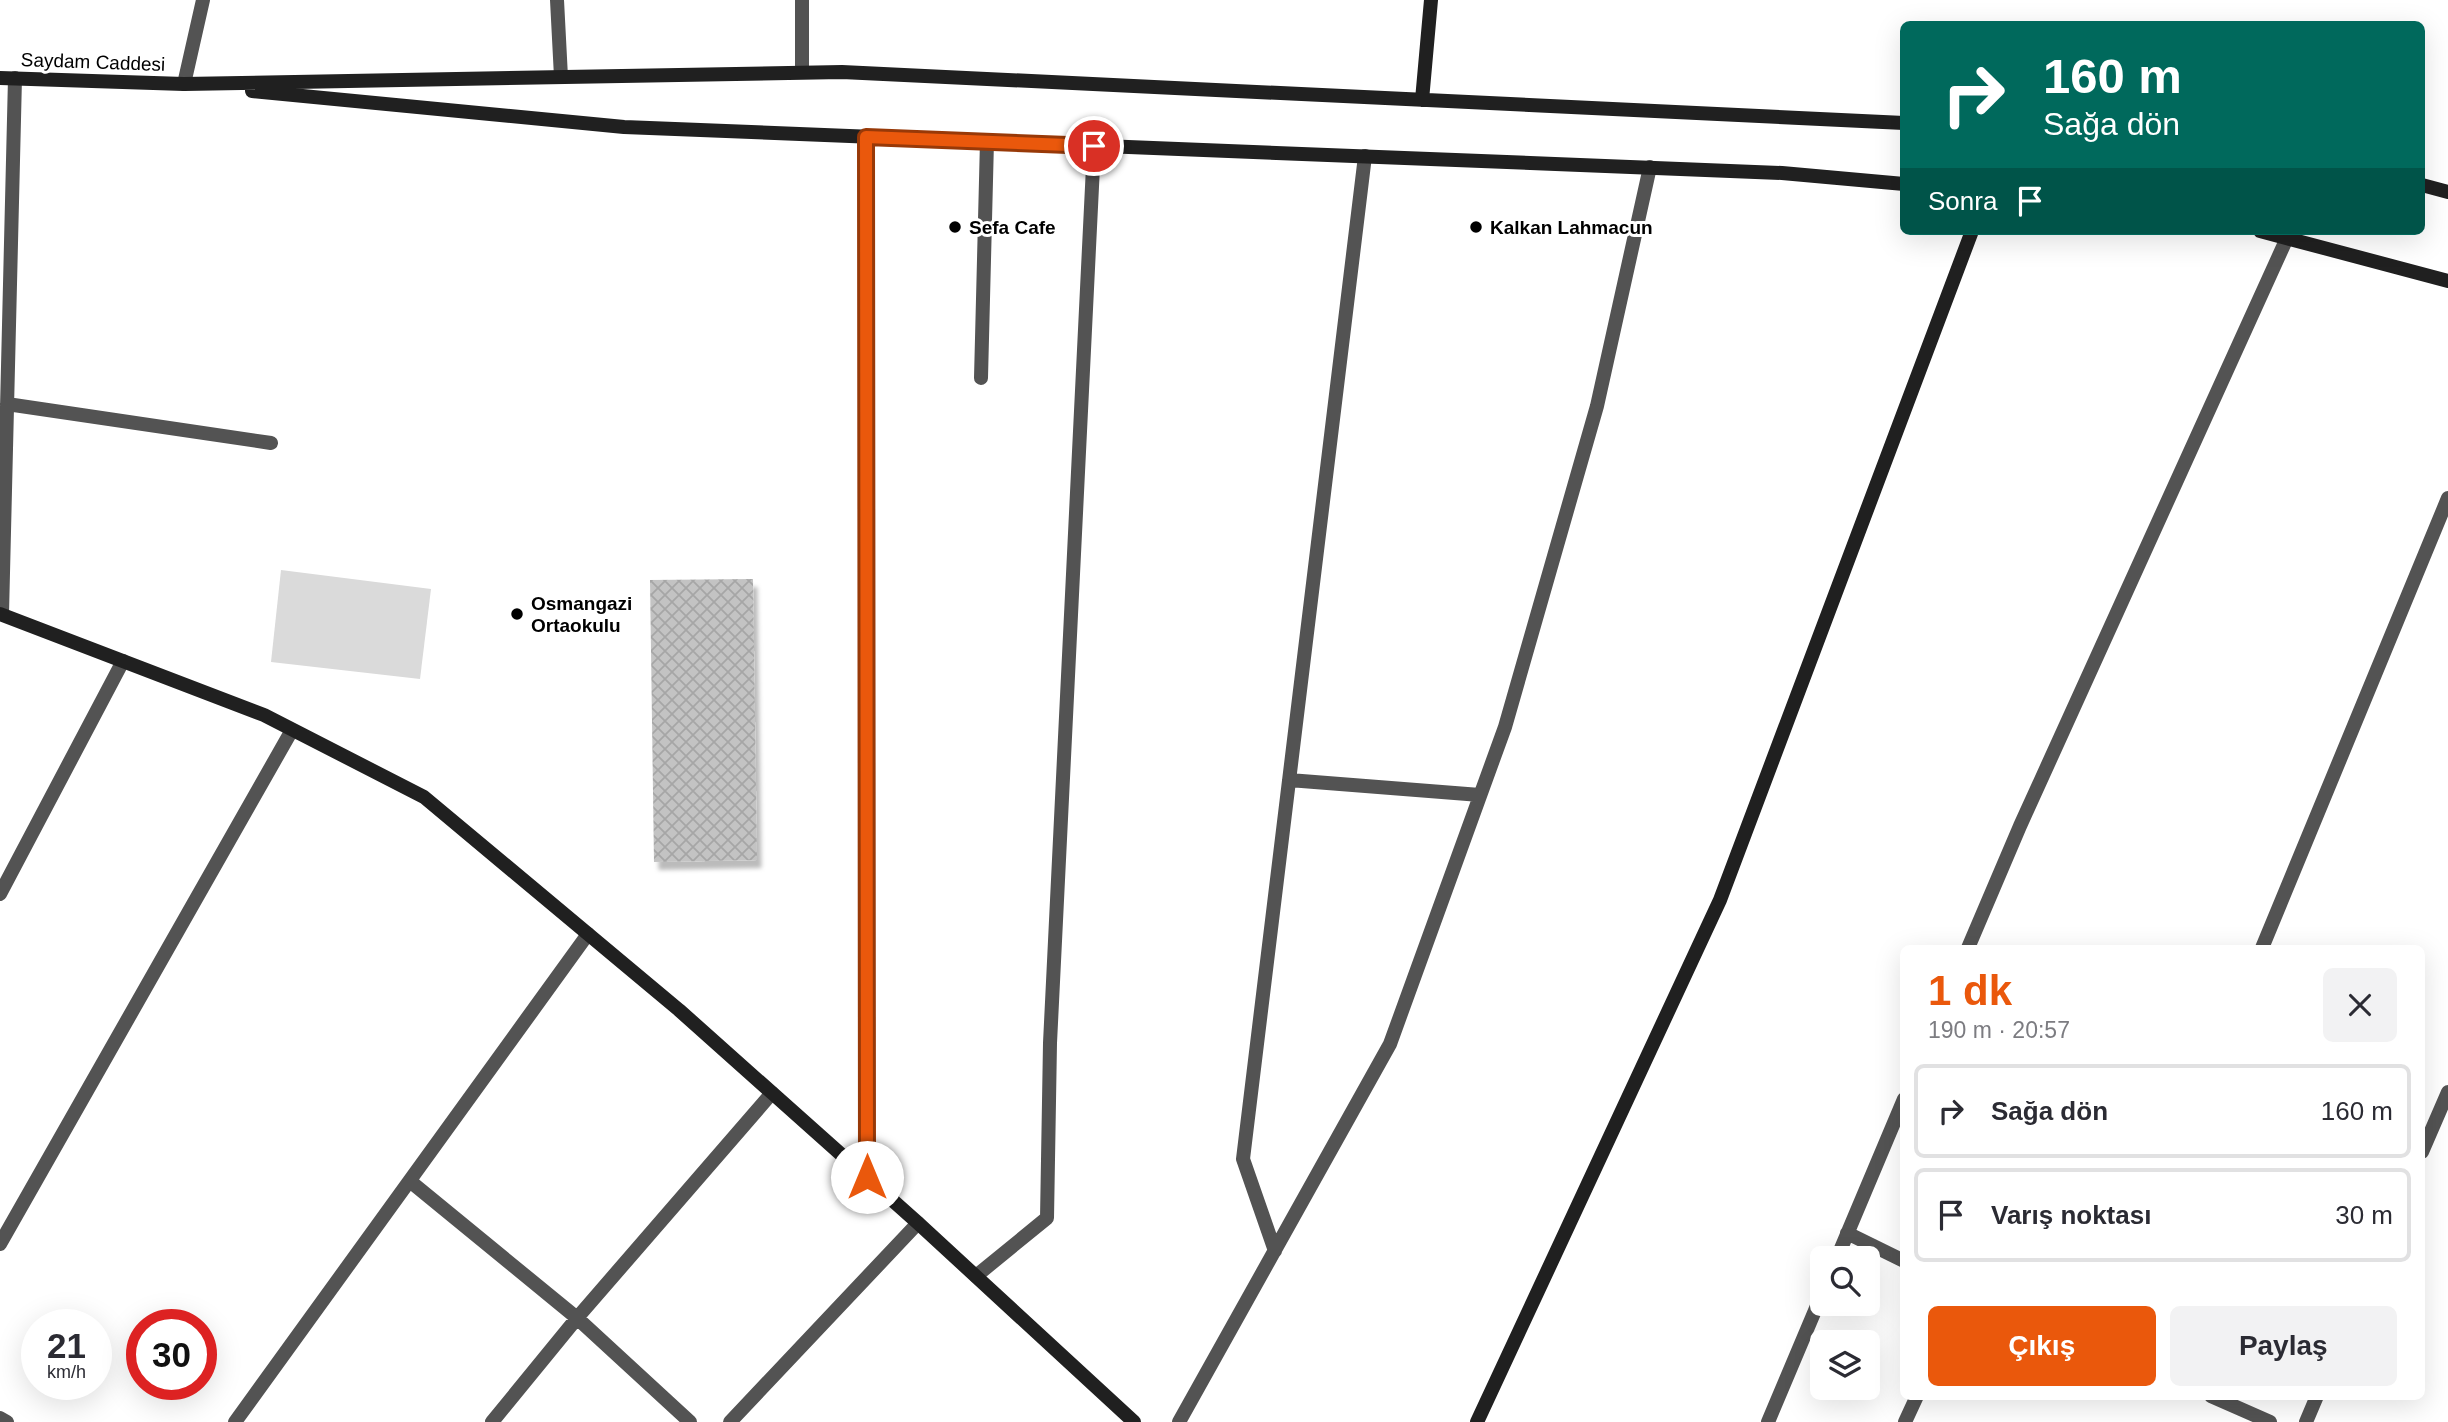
<!DOCTYPE html>
<html lang="tr">
<meta charset="utf-8">
<style>
body{margin:0;font-family:Helvetica,sans-serif;background:#f2f2f3;color:#2b2b33;height:100vh;display:flex;flex-direction:column;font-size:26px;white-space:nowrap}
*{box-sizing:border-box;margin:0}
p{font-size:23px;color:#7c7c81}
.icon{flex:none;width:38px;height:38px;fill:none;stroke:currentColor;stroke-width:2;stroke-linecap:round;stroke-linejoin:round}
.map{position:relative;flex:1;overflow:hidden}
.side{position:absolute;left:1900px;top:945px;width:525px;height:455px;display:flex;flex-direction:column;background:#fff;border-radius:10px;box-shadow:0 7px 28px #0002}
.side>*{flex:none}
.guide{position:absolute;left:1900px;top:21px;width:525px;height:214px;border-radius:10px;box-shadow:0 7px 28px #0002;background:#00695c;color:#fff;overflow:hidden}
.tools{position:absolute;left:1810px;top:1246px;display:grid;gap:14px}
.tools a{display:grid;place-items:center;width:70px;height:70px;border-radius:10px;background:#fff;box-shadow:0 7px 28px #0002;font-size:35px}
.speed{position:absolute;left:21px;top:1309px;display:flex;gap:14px;font-size:35px;font-weight:700;text-align:center}
.speed>*{display:grid;place-content:center;width:91px;height:91px;border-radius:50%;background:#fff;box-shadow:0 7px 28px #0002;line-height:1}
.speed small{font-size:18px;font-weight:400}
.speed .limit{border:10px solid #d22;background:#fff;color:#111}
.pin{position:absolute;display:grid;place-items:center;width:60px;height:60px;color:#fff;margin:-30px;border:4px solid #fff;border-radius:50%;box-shadow:0 2px 7px #0007}
.me{position:absolute;width:77px;margin:-38px;rotate:0deg;stroke-linejoin:round;filter:drop-shadow(0 0 5px #0008)}
.turn{display:flex;align-items:center;gap:24px;height:147px;padding:0 28px;font-size:32px}
.turn .icon{width:91px;height:91px;stroke-width:2.5}
.turn b{display:block;font-size:49px;line-height:60px}
.then{display:flex;align-items:center;height:66px;padding:0 28px;background:#0003;gap:14px;font-size:26px}
.round{display:grid;place-items:center;flex:none;width:74px;height:74px;border-radius:10px;background:#f2f2f3}
.head{display:flex;align-items:center;justify-content:space-between;height:119px;padding:0 28px}
h1{font-size:42px;font-weight:700;line-height:52px;color:#ea580c}
.cta{display:flex;gap:14px;margin-top:auto;padding:14px 28px}
.cta a{flex:1;height:80px;border-radius:10px;background:#ea580c;color:#fff;font-size:28px;font-weight:700;line-height:80px;text-align:center}
.cta a+a{background:#f2f2f3;color:#2b2b33}
ul{padding:0;list-style:none}
li{display:flex;align-items:center;gap:21px;height:94px;margin:0 14px 10px;padding:0 14px;border:4px solid #e1e1e2;border-radius:10px}
li div{flex:1}
li b{display:block;font-size:26px}
li em{font-style:normal}
.map>svg:first-child{display:block}
</style>
<div class="map">
<svg width="2448" height="1422" viewBox="0 0 2448 1422">
<defs>
<pattern id="building-cross-hatch" width="8" height="8" patternUnits="userSpaceOnUse" patternTransform="scale(1.75)"><rect width="8" height="8" fill="#c3c3c3"/><path d="M0 0l8 8M0 8l8-8" fill="none" stroke="#a6a6a6"/></pattern>
<filter id="shadow"><feDropShadow dx="4.5" dy="8" stdDeviation="2" flood-color="#0004"/></filter>
</defs>
<rect width="100%" height="100%" fill="#fff"/>
<path fill="#dadada" d="M281,570L431,589L420,679L271,662Z"/>
<path fill="url(#building-cross-hatch)" filter="url(#shadow)" d="M753,579L757,860L654,862L650,580Z"/>
<g fill="none" stroke-linecap="round" stroke-linejoin="round">
<path stroke="#535353" stroke-width="14" d="M557,0L561,77
M802,72V0
M184,84L203,0
M866,137L867,1177
M981,378L987,141
M7,404L271,443
M2,614L15,78
M1289,780L1480,795
M0,894L123,661
M1968,948L2020,826L2287,238
M2262,948L2448,498
M2422,1152L2448,1092
M411,1182L577,1318L690,1422
M1847,1233L1904,1261
M0,1244L292,730
M1275,1251L1243,1159L1365,156
M1837,1258L1904,1099
M976,1276L1047,1218L1050,1043L1094,146
M2211,1396L2270,1422
M0,1418L7,1422
M235,1422L588,934
M492,1422L577,1318L772,1093
M730,1422L918,1223
M1179,1422L1390,1044L1505,727L1597,406L1650,167
M1768,1422L1822,1294
M1905,1422L1917,1396
M2306,1422L2317,1396"/>
<path stroke="#202020" stroke-width="14" d="M0,78L184,84L842,72L1904,123
M252,91L624,127L1782,173L1904,184
M1422,100L1431,0
M2422,185L2448,192
M2260,231L2448,281
M0,614L264,715L424,797L679,1010L918,1223L1134,1422
M1477,1422L1720,900L1972,231"/>
</g>
<g fill="none" stroke-linecap="round" stroke-linejoin="round">
<g stroke="#983908" stroke-width="18">
<path id="route" d="M867,1177L866,137L1094,146"/>
</g>
<use href="#route" stroke="#ea580c" stroke-width="12"/>
</g>
<g fill="#000" stroke="#fff" stroke-width="2.5">
<circle cx="955" cy="227" r="7"/>
<circle cx="1476" cy="227" r="7"/>
<circle cx="517" cy="614" r="7"/>
</g>
<g text-anchor="middle" dominant-baseline="central" stroke-width="6" stroke-linejoin="round" paint-order="stroke">
<g font-size="19" fill="#000" stroke="#fff">
<text transform="translate(93 62) rotate(2)">Saydam Caddesi</text>
</g>
<g font-size="19" font-weight="bold" fill="#000" stroke="#fff" text-anchor="start">
<text x="969" y="227">Sefa Cafe</text>
<text x="1490" y="227">Kalkan Lahmacun</text>
<text x="531" y="603">Osmangazi<tspan x="531" dy="22">Ortaokulu</tspan></text>
</g>
</g>
</svg>
<div class="tools">
<a><svg class="icon" aria-label="search" viewBox="0 0 24 24"><circle cx="10" cy="10" r="6"/><path d="M15 15l6 6"/></svg></a>
<a><svg class="icon" aria-label="layers" viewBox="0 0 24 24"><path d="M12 4l9 5-9 5-9-5zM3 14l9 5 9-5"/></svg></a>
</div>
<div class="speed"><div>21<small>km/h</small></div><div class="limit">30</div></div>
<div class="pin" style="left:1094px;top:146px;background:#d93025"><svg class="icon" aria-label="arrive" viewBox="0 0 24 24"><path d="M6 21V4h12l-3 4 3 4H6"/></svg></div>
<svg class="me" style="left:867px;top:1177px" viewBox="-20 -20 40 40"><circle r="19" fill="#fff"/><path d="M0-13L10 11 0 6-10 11z" fill="#ea580c"/></svg>
<div class="guide">
<div class="turn"><svg class="icon" aria-label="right" viewBox="0 0 24 24"><path d="M7 20v-9h11M14 6l5 5-5 5"/></svg><div><b>160 m</b>Sağa dön</div></div>
<div class="then">Sonra<svg class="icon" aria-label="arrive" viewBox="0 0 24 24"><path d="M6 21V4h12l-3 4 3 4H6"/></svg></div>
</div>
<section class="side">
<div class="head"><div><h1>1 dk</h1><p>190 m · 20:57</p></div><a class="round"><svg class="icon" aria-label="close" viewBox="0 0 24 24"><path d="M6 6l12 12M18 6L6 18"/></svg></a></div>
<ul>
<li><svg class="icon" aria-label="right" viewBox="0 0 24 24"><path d="M7 20v-9h11M14 6l5 5-5 5"/></svg><div><b>Sağa dön</b></div><em>160 m</em></li>
<li><svg class="icon" aria-label="arrive" viewBox="0 0 24 24"><path d="M6 21V4h12l-3 4 3 4H6"/></svg><div><b>Varış noktası</b></div><em>30 m</em></li>
</ul>
<div class="cta"><a>Çıkış</a><a>Paylaş</a></div>
</section>
</div>
